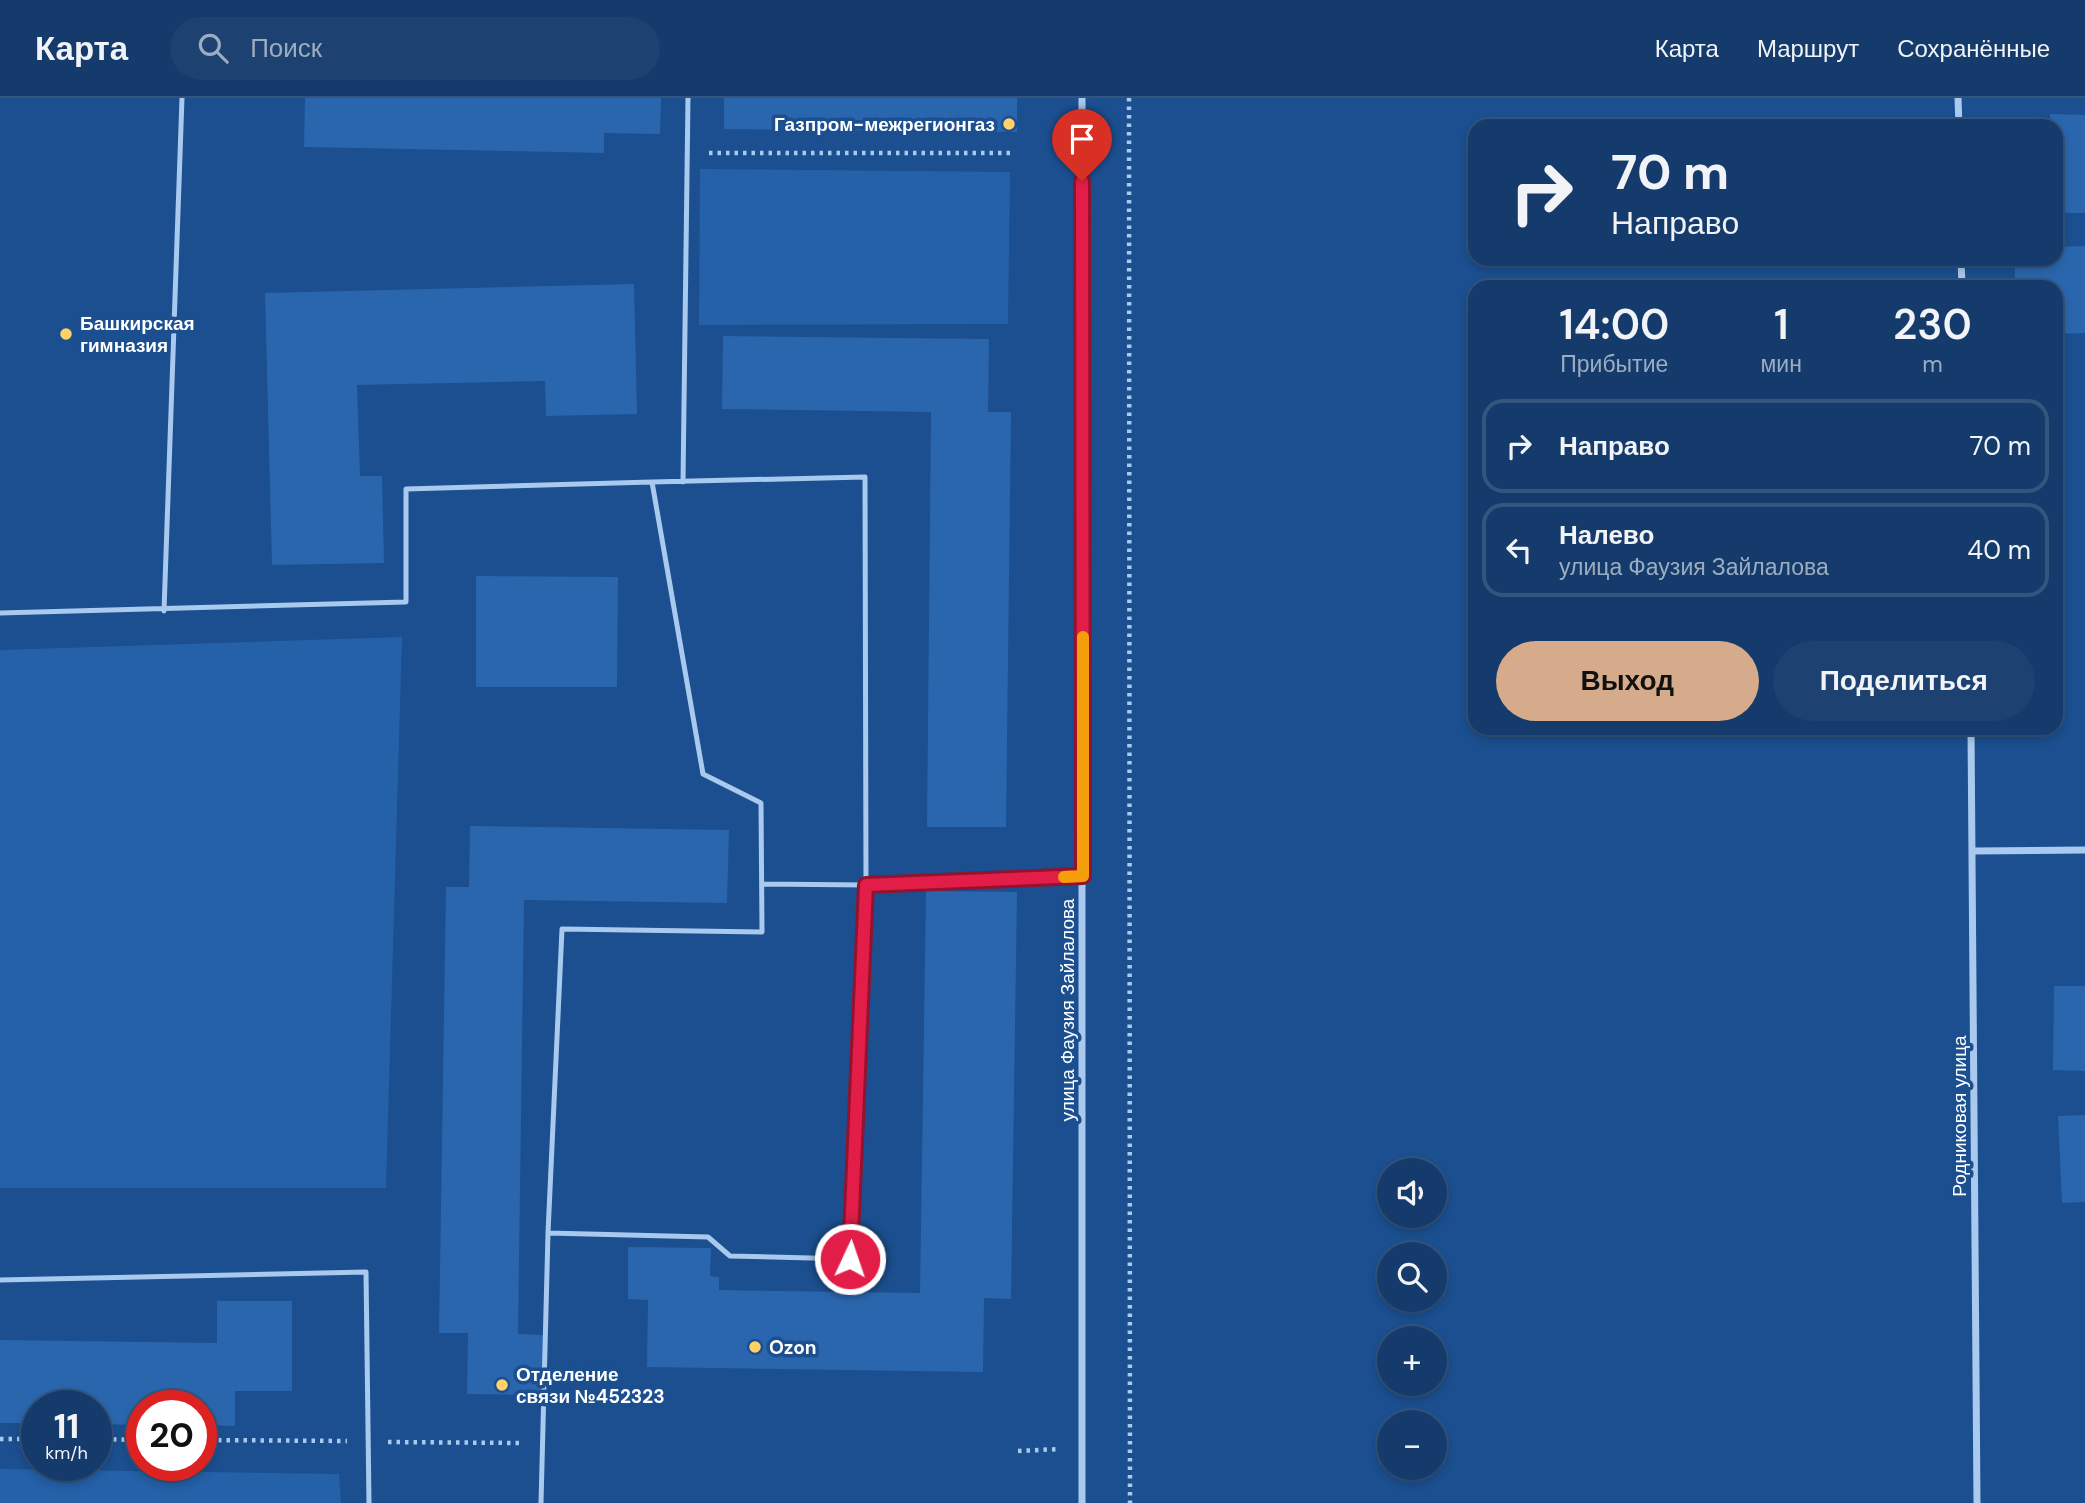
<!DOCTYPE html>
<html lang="ru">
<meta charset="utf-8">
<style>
body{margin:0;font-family:"DM Sans",sans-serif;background:#1d4271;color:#f1f3f6;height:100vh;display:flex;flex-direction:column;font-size:26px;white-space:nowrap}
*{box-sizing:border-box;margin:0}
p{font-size:23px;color:#9dadc1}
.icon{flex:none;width:38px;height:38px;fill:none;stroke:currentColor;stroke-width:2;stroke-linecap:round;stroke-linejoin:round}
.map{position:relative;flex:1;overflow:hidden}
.panel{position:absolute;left:1468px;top:182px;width:595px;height:455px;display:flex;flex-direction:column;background:#143b6b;border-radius:21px;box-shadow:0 4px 10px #0003,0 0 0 2px #33557e}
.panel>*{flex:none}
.top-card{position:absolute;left:1468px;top:21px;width:595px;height:147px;border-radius:21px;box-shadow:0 4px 10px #0003,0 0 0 2px #33557e;background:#143b6b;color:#f1f3f6;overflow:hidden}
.fabs{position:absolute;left:1377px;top:1060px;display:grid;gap:14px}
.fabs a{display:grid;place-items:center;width:70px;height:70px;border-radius:50%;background:#143b6b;box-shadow:0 4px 10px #0003,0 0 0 2px #33557e;font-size:35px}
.speed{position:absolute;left:21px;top:1292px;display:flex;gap:14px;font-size:35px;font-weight:700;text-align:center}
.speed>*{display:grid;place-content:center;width:91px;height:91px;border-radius:50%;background:#143b6b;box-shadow:0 4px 10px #0003,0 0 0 2px #33557e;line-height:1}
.speed small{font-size:18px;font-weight:400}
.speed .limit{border:10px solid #d22;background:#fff;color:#111}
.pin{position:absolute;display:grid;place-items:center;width:60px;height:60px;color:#fff;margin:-72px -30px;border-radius:50% 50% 50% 0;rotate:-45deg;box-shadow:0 0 7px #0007}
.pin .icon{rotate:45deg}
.me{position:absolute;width:77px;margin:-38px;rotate:3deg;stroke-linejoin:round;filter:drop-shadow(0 0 5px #0008)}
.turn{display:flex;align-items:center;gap:24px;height:147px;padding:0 28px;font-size:32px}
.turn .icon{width:91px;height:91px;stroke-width:2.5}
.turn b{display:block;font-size:49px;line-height:60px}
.eta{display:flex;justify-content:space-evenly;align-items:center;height:119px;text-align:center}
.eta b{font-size:42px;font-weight:600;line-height:49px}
.button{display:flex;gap:14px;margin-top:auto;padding:14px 28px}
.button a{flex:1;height:80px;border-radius:42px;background:#d6ab8b;color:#111;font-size:28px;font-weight:600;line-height:80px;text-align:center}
.button a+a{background:#1d4271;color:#f1f3f6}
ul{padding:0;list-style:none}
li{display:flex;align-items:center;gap:21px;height:94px;margin:0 14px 10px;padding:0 14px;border:4px solid #33557e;border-radius:21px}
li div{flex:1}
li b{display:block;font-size:26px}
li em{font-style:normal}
header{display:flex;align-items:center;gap:42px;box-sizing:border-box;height:98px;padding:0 35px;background:#143b6b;border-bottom:2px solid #33557e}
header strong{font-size:33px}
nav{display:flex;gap:38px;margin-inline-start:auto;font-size:24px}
.search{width:490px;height:63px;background:#1d4271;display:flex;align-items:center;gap:18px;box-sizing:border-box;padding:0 24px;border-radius:38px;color:#9dadc1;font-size:26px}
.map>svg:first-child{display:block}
</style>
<header>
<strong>Карта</strong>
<div class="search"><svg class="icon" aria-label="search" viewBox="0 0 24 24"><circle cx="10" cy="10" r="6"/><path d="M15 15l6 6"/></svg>Поиск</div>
<nav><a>Карта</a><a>Маршрут</a><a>Сохранённые</a></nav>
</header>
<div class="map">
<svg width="2085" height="1405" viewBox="0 0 2085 1405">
<rect width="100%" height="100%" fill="#1b4f8f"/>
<path fill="#2461a8" d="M700,71L1010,74L1008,226L699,227Z
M402,539L386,1090H0V552Z
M0,1371L339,1376L341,1405H0Z"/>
<path fill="#2a66ad" d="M305,0H661L660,36L604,35V55L304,49Z
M724,0H1017V34L724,31Z
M2050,16L2085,17V115H2056V28H2050Z
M2085,148V235L2056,236V189H2015V169L2049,168V161H2056V149Z
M634,186L637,316L546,318L545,283L357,287L360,378H382L384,465L272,467L265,195Z
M723,238L989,241L988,314H1011L1006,729H927L931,314L722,311Z
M476,478L618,479L617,589H476Z
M470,728L729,732L727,805L524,802L518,1236L544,1237L543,1297L467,1296L468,1235H439L446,789H469Z
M926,793L1017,794L1011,1201L984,1200L983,1274L647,1269L648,1202L628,1201V1149L711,1150L710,1178L719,1179V1192L920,1195Z
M2054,888H2085V973L2053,972Z
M2085,1017V1104L2062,1105L2058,1018Z
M217,1203H292V1293H235V1328L201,1327V1307H142V1327L96,1326V1307H37V1325H0V1242L217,1245Z"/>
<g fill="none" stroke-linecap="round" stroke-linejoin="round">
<path stroke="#a9c9ee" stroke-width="4.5" stroke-dasharray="3.5 5" stroke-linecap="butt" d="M1129,0L1130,1405
M709,55H1015
M0,1341H37
M96,1341L142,1342
M201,1342L347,1343
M388,1344L522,1345
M1018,1353L1060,1351"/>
<path stroke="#a9c9ee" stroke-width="5" d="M683,384L688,0
M164,513L182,0
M0,515L406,504V391L652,384L703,676L761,705L762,834L562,831L548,1135L541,1405
M762,786L866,787L1083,778
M548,1135L708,1139L730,1158L850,1161L866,787L865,379L652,384
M0,1182L366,1174L369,1405"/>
<path stroke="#a9c9ee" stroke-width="7" d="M1958,0L1959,28
M1961,161L1962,189
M1971,630L1977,1405
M1974,753L2085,752
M1082,1405V0"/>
</g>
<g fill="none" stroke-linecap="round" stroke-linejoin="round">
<g stroke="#92132f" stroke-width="18">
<path id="route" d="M850,1161L866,787L1083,778L1082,83"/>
</g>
<use href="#route" stroke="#e11d48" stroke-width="12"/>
<path stroke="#f59e0b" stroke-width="12" d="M1064,779L1083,778V539"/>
</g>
<g fill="#ffd166" stroke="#1b4f8f" stroke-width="2.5">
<circle cx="1009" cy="26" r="7"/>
<circle cx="66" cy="236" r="7"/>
<circle cx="755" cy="1249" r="7"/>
<circle cx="502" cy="1287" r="7"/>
</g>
<g text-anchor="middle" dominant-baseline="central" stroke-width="7" stroke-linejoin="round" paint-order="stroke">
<g font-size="19" font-weight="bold" fill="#fff" stroke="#1b4f8f" text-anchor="start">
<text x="995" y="26" text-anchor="end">Газпром-межрегионгаз</text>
<text x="80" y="225">Башкирская<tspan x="80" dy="22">гимназия</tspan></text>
<text x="769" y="1249">Ozon</text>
<text x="516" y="1276">Отделение<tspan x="516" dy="22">связи №452323</tspan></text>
</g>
<g font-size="19" fill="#fff" stroke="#1b4f8f">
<text transform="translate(1067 912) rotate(-90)">улица Фаузия Зайлалова</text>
<text transform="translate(1959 1018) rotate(-90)">Родниковая улица</text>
</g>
</g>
</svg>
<div class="fabs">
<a><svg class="icon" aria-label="sound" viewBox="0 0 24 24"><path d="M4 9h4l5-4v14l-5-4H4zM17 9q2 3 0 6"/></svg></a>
<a><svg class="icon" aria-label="search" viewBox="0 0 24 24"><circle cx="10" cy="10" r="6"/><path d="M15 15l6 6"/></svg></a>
<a>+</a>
<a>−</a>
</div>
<div class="speed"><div>11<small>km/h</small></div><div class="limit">20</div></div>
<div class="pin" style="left:1082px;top:83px;background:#d93025"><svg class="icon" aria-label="arrive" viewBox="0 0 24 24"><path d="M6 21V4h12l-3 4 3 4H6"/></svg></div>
<svg class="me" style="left:850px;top:1161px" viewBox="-20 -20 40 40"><circle r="17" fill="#e11d48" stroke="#fff" stroke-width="3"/><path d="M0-11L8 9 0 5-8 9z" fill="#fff"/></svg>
<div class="top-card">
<div class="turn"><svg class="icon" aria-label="right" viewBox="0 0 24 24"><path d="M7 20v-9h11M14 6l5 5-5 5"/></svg><div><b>70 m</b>Направо</div></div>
</div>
<section class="panel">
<div class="eta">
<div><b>14:00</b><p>Прибытие</p></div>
<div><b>1</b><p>мин</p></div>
<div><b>230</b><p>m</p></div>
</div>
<ul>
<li><svg class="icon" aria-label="right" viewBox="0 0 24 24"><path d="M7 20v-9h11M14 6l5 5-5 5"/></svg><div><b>Направо</b></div><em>70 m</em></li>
<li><svg class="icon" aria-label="left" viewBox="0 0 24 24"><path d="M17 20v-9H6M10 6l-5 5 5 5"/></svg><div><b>Налево</b><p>улица Фаузия Зайлалова</p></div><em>40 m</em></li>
</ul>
<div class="button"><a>Выход</a><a>Поделиться</a></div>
</section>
</div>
